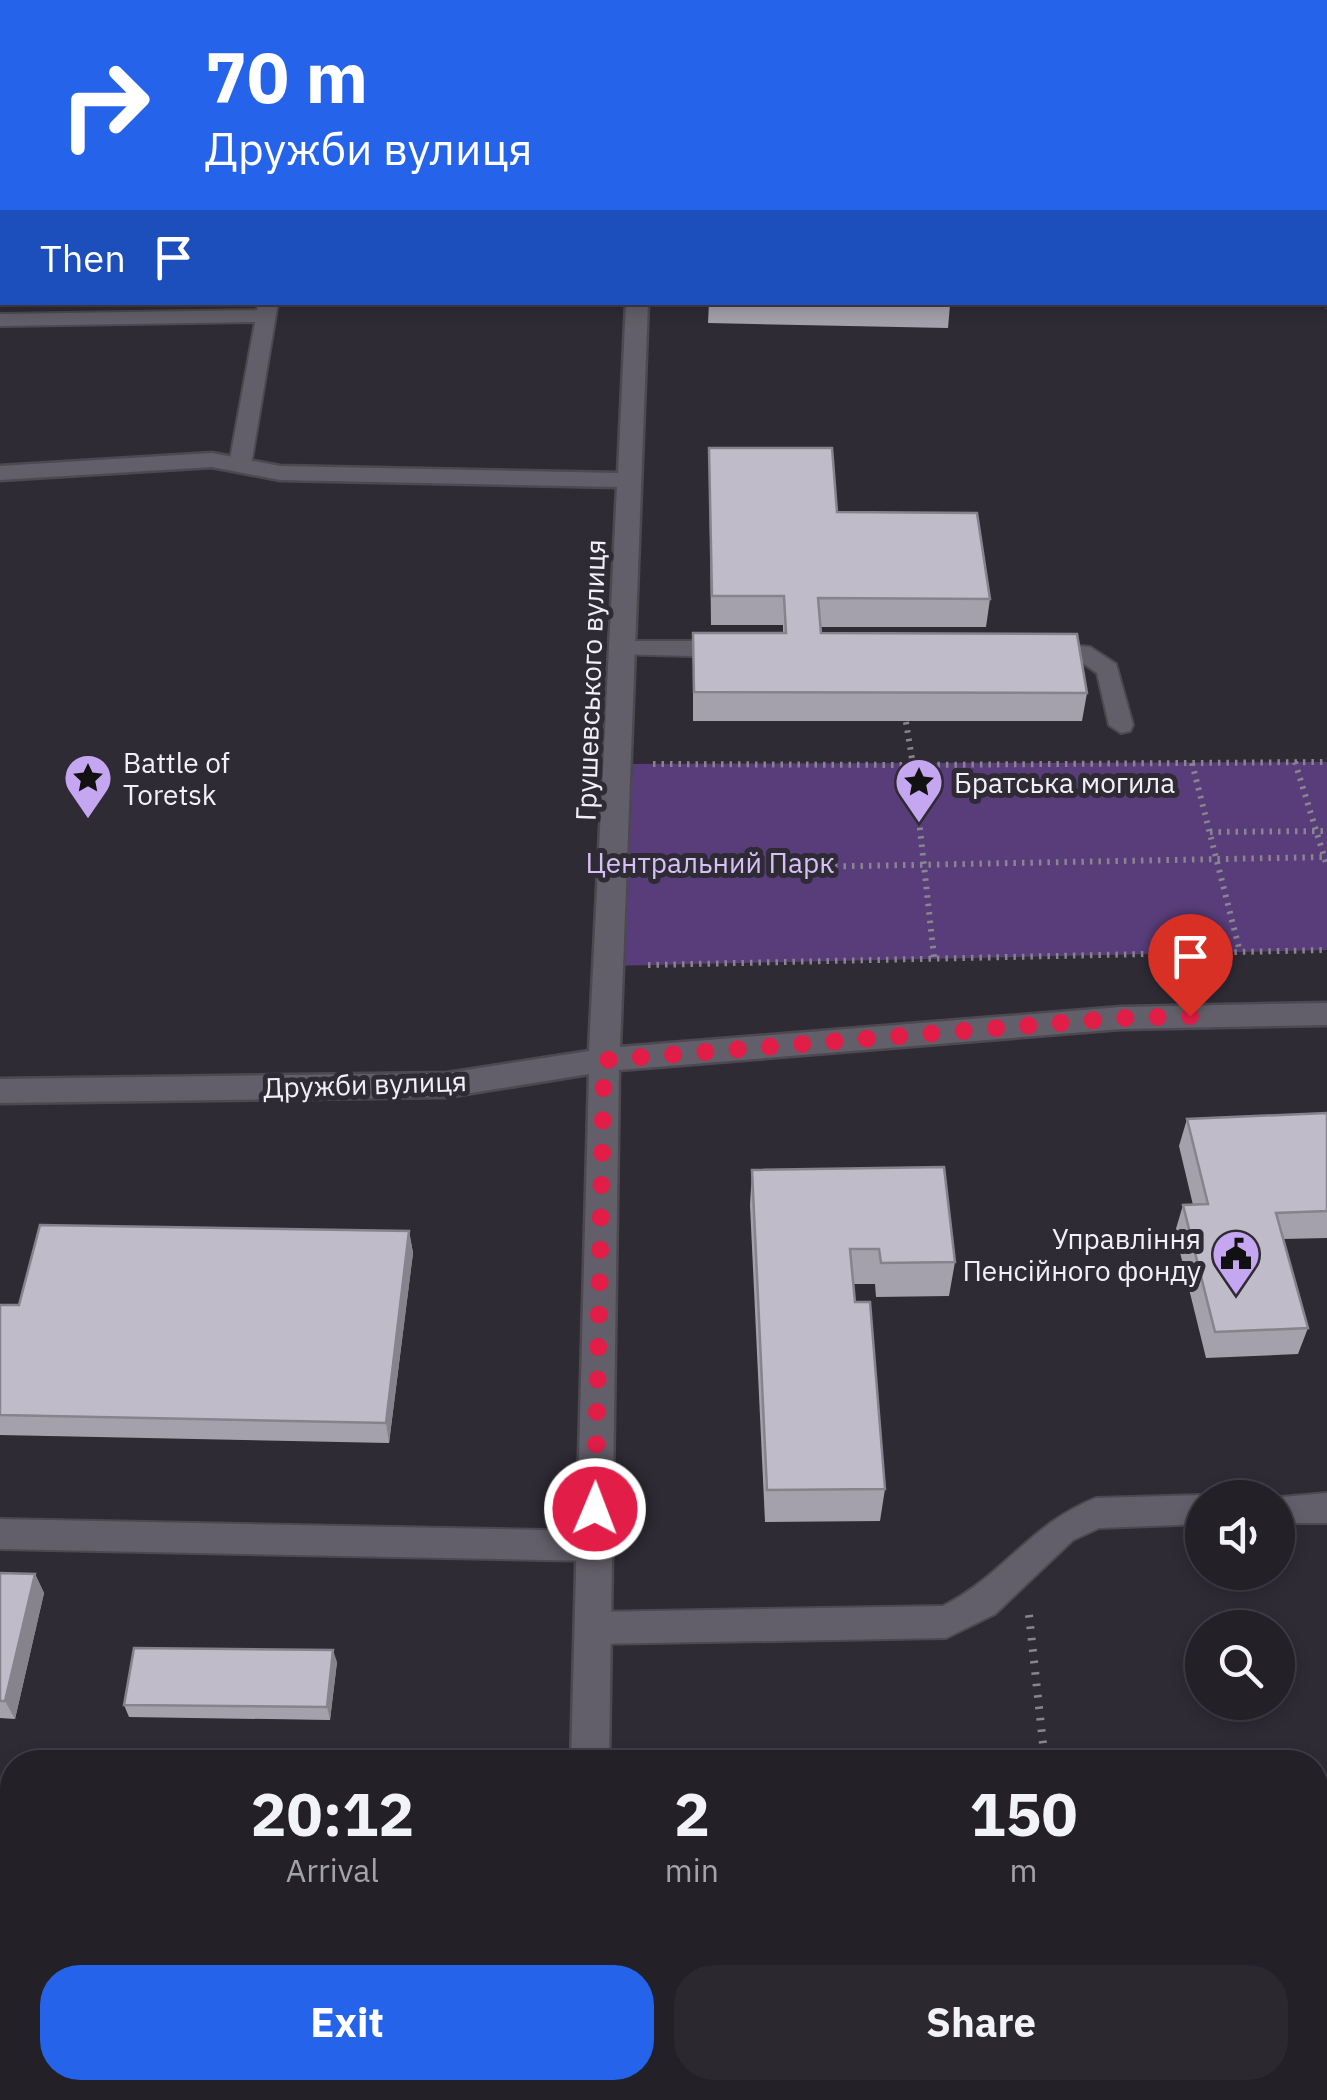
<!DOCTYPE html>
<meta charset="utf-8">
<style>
body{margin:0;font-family:"IBM Plex Sans",sans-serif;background:#2b2830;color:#f1f3f6;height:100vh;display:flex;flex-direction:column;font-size:38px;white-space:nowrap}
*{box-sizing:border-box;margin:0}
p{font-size:32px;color:#a3a3a8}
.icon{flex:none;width:55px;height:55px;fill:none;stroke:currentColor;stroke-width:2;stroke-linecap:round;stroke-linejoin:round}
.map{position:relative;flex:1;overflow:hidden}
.panel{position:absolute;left:0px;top:1750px;width:1328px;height:350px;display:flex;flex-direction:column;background:#232028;border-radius:40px 40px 0 0;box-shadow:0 5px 15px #0003,0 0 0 2px #403e45}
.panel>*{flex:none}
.guide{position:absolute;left:0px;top:0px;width:1328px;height:305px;box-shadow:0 5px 15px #0003,0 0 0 2px #403e45;background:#2563eb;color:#fff;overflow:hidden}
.controls{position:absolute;left:1185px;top:1480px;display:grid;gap:20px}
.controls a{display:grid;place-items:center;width:110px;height:110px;border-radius:50%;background:#232028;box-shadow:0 5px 15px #0003,0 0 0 2px #403e45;font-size:50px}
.pin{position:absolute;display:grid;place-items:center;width:85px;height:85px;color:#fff;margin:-102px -42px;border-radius:50% 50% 50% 0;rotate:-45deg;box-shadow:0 0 10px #0007}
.pin .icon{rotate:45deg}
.me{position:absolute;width:110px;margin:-55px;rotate:1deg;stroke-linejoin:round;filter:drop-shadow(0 0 8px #0008)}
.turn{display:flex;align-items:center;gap:35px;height:210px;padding:0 40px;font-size:45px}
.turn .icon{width:130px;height:130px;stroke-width:2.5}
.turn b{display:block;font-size:70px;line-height:85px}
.then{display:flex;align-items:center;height:95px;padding:0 40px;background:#0003;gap:20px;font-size:38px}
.eta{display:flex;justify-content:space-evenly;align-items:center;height:170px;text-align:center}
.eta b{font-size:60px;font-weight:700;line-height:70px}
.action{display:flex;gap:20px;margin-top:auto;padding:20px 40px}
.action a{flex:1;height:115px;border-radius:40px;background:#2563eb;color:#fff;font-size:40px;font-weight:700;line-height:115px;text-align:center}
.action a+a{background:#2b2830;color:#f1f3f6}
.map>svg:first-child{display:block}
</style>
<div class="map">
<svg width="1327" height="2100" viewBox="0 0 1327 2100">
<rect width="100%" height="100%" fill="#2f2b35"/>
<path fill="#583d7a" d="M1327,762V950L608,966L617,764Z
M850,2088H1075L1076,2100H850Z"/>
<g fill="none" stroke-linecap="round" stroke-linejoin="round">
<g stroke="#4c4951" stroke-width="4">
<path id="service" d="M0,69H2V79H0Z
M0,177H2V187H0Z
M258,302H278L251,465L240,471L229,465L255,322L0,326V314L257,310Z
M622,641H730L742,649L730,657L614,654L610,649L614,644Z
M1043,643L1090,647L1116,664L1133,725L1130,731L1121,733L1109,725L1097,673L1077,659L1035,656L1031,651L1035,646Z
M1327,1493V1523H1278V1498H1270Z
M1202,1495L1208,1498H1202V1524L1099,1528L1073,1540L995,1614L946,1638L593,1644L581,1639L576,1628L581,1617L593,1612L943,1606C1003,1576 1031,1523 1096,1498Z
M0,1519L594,1531L606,1535L610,1546L606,1557L594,1561L0,1549Z"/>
</g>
<g stroke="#4c4951" stroke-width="5">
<path id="minor" d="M345,0H366L367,2H347Z
M626,302H648L620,1047L1121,1007L1327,1003V1025L1121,1029L619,1070L609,1762H571L589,1074L447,1097L0,1103V1079L447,1073L589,1051L617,487L280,480L212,467L0,480V466L212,453L280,466L618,473Z
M563,2088H605V2100H563Z"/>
</g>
<path stroke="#88858e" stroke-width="4" stroke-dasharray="1 5" stroke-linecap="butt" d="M1325,231L1327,237
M1325,302L1327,308"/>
<path stroke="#88858e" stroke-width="6" stroke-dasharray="2.5 6" stroke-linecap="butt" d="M906,722L913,765L1327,762
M1295,762L1327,866
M1192,763L1240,952
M653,764L913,765L934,957
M1210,832L1327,831
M648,870L1327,857
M648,965L1327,950"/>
<path stroke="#88858e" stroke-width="8" stroke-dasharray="2.5 9" stroke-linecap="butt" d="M1029,1615L1045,1762
M1080,2088L1082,2100"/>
<use href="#service" fill="#635f6a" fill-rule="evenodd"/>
<use href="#minor" fill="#635f6a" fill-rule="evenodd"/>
</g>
<path fill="#a5a1ac" d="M709,302H950V305L948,328L708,323Z
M709,448L837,512L990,599L986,627H821V633L1087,693L1082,721H693V633H783V625H711Z
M1327,1113V1238L1283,1239L1308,1328L1298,1354L1206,1358L1175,1232L1183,1205H1193L1179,1146L1187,1119Z
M752,1170L955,1262L949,1296L876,1297L875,1284H853L855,1302L885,1489L880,1521L765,1522L750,1205Z
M409,1231L413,1253L389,1443L0,1435V1305H19Z
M0,1573L35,1574L44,1593L15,1719L0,1718Z
M337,1662L330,1720L129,1717L124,1705Z"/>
<path fill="#86838c" d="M409,1231L413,1253L389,1443L386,1423Z
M35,1574L44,1593L15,1719L5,1701Z
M333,1650L337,1662L330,1720L327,1707Z"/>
<path fill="#c0bbc8" stroke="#86838c" stroke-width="2.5" d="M810,302H950V305Z
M709,448H832L837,512L977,513L990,599L818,598L821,633L1077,634L1087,693L694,692L693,633H786L784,596H712Z
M1327,1113V1211L1276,1213L1308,1328L1215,1332L1183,1205L1208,1204L1187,1119Z
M944,1167L955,1262L881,1263L879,1249H850L855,1302H870L885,1489L767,1490L752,1170Z
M40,1225L409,1231L386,1423L0,1415V1305H19Z
M0,1573L35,1574L5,1701H0Z
M134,1648L333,1650L327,1707L124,1705Z"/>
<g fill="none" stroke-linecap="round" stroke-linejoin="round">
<path stroke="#e11d48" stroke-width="18" stroke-dasharray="0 32.4" d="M595,1509L604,1060L1121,1018L1190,1016"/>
</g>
<defs>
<g id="sight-pin" transform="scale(2.5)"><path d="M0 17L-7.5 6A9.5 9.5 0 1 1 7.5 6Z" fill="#c5a6f0" stroke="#2f2b35"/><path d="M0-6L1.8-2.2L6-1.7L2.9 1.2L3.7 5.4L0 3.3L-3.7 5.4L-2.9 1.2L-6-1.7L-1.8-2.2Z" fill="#111"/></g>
<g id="civic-pin" transform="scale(2.5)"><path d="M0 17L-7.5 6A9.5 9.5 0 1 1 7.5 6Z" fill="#c5a6f0" stroke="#2f2b35"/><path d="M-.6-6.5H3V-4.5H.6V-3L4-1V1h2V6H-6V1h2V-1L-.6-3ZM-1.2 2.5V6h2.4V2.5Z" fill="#111"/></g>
</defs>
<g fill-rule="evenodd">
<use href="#sight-pin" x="88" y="778"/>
<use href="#sight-pin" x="919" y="782"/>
<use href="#civic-pin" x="1236" y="1254"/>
</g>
<g text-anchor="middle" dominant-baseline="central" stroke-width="10" stroke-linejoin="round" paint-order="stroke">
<g font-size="28" fill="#f2f0f7" stroke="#2f2b35">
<text transform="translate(590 680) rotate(-88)">Грушевського вулиця</text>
<text transform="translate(365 1084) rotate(-2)">Дружби вулиця</text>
</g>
<g font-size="28" fill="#f2f0f7" stroke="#2f2b35" text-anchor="start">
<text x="123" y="762">Battle of<tspan x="123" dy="32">Toretsk</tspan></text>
<text x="954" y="782">Братська мoгила</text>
<text x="1201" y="1238" text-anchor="end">Управління<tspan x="1201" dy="32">Пенсійного фонду</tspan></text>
</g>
<g font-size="28" fill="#d6c0f8" stroke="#2f2b35">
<text x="710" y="862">Центральний Парк</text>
</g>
</g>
</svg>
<div class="controls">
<a><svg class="icon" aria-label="sound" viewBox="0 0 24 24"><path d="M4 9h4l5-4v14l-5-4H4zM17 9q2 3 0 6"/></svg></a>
<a><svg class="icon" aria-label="search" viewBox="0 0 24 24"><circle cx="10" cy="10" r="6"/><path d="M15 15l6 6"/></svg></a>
</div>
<div class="pin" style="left:1190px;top:1016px;background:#d93025"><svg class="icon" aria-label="arrive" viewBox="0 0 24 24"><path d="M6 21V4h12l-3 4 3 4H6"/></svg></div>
<svg class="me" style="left:595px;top:1509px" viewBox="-20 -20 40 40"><circle r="17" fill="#e11d48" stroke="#fff" stroke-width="3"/><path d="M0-11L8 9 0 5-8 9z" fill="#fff"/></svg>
<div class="guide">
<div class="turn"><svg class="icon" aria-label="right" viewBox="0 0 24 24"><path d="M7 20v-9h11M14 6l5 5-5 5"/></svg><div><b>70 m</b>Дружби вулиця</div></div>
<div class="then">Then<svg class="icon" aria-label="arrive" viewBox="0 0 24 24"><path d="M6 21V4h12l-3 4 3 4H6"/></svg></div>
</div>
<section class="panel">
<div class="eta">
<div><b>20:12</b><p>Arrival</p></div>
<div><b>2</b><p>min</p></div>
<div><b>150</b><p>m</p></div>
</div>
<div class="action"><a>Exit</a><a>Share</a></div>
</section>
</div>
